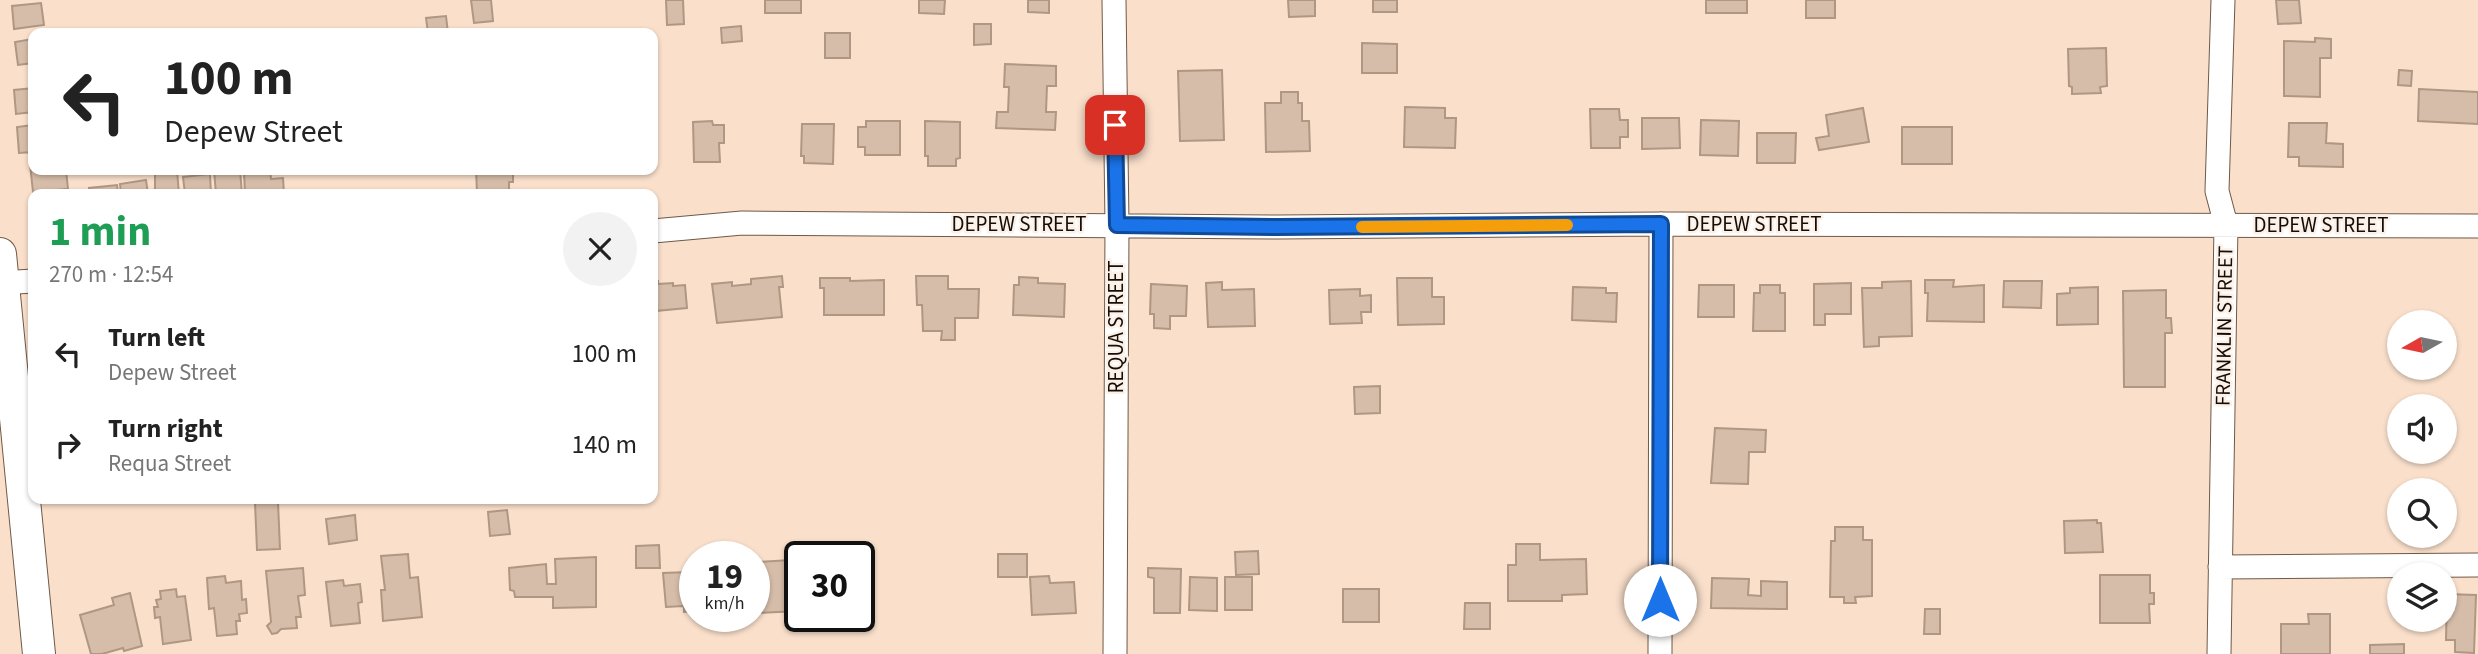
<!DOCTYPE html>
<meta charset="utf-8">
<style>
body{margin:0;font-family:"Source Sans 3",sans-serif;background:#f2f2f2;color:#222;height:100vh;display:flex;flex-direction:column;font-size:26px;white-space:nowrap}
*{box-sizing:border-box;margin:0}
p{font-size:23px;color:#767676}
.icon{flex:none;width:38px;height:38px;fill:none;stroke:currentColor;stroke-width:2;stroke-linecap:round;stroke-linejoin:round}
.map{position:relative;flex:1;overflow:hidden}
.panel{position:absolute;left:28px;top:189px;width:630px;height:315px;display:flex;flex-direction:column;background:#fff;border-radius:14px;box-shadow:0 2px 5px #0004}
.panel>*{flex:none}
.guide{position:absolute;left:28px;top:28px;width:630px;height:147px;border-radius:14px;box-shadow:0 2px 5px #0004;background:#fff;color:#222;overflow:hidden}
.needle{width:46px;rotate:261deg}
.buttons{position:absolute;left:2387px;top:310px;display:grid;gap:14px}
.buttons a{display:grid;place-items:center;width:70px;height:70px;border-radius:50%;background:#fff;box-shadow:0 2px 5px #0004;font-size:35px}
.speed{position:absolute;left:679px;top:541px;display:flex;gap:14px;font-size:35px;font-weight:700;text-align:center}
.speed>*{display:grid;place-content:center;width:91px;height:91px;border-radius:50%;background:#fff;box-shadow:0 2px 5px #0004;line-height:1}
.speed small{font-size:18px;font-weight:400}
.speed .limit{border:4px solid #111;border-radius:10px;background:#fff;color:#111}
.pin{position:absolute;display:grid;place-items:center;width:60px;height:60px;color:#fff;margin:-30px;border-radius:14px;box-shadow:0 4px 10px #0006}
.me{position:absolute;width:77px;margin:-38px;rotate:0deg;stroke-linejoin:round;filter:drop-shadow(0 0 5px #0008)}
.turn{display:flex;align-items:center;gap:24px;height:147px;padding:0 21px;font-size:32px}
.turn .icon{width:91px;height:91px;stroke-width:2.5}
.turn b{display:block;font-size:49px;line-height:60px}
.round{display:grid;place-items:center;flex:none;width:74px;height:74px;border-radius:37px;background:#f2f2f2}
.headline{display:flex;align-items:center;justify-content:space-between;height:119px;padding:0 21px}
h1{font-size:42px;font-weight:700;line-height:52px;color:#1e9e55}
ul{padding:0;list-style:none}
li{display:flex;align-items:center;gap:21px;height:91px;padding:0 21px}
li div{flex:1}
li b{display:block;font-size:26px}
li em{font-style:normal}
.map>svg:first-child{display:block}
</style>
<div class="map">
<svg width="2478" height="654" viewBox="0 0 2478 654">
<rect width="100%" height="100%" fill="#fae0cb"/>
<path fill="#d6bda9" stroke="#af9783" stroke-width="2" d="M471,0H491L493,21L474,23Z
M666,0H683L684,24L667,25Z
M765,0H801V13H765Z
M919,0H945L944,14L919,13Z
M1028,0H1049V13L1028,12Z
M1288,0H1315V16L1289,17Z
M1373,0H1397V12H1373Z
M1706,0H1747V13H1706Z
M1806,0H1835V18H1806Z
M2276,0H2299L2301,23L2278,24Z
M41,3L44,25L14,29L12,6Z
M446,16L448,33H428L426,18Z
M974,24H991V44L974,45Z
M741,26L742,41L722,43L721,28Z
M335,29L336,33H310V30Z
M825,33H850V58H825Z
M2315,38L2331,39V58H2320V97L2284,96V41L2315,42Z
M33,39V63L18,65L15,42Z
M1362,43L1397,44V73H1362Z
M2106,48L2107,86L2100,87L2101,93L2072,94V87L2069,86L2068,49Z
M1005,64L1056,66V86H1047L1046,112H1056L1055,130L996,128L997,112H1008L1009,87H1004Z
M1222,70L1224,140L1180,141L1178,71Z
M2399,70L2412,71L2411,86L2398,85Z
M33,88V112L16,114L14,90Z
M2419,89L2478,92V124L2418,121Z
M1281,92H1298V103H1302V121H1309L1310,151L1266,152L1265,103H1281Z
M1405,107L1445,108V118H1456L1455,148L1404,147Z
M1863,108L1869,142L1819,150L1816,138L1829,136L1826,115Z
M1590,109H1619L1620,120H1628V137H1620V148H1591Z
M1642,118H1679L1680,148L1642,149Z
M1701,120L1739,121L1738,156L1700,155Z
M712,121L713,125H724V143H719L720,162H694L693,122Z
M866,121H900V155H865V147H858V127H866Z
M925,121L960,122V158L956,159V166H928V156H925Z
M2289,123H2327L2326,143L2343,144V167L2299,166V157H2288Z
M802,124H834L833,164L804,163V156H801Z
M33,125V152L19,153L17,127Z
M1902,127H1952V164H1902Z
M1757,133H1796L1795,163H1757Z
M30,164H33V170H66L68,189L33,192Z
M177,170L179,194H155V172Z
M214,170H240L242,194H216Z
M251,170H270L271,179L283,178L284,194H245L244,172H251Z
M476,170H508L509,174H513V182H509V191L477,192Z
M210,174L211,194H185L183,177Z
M146,180L148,194H121L120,184Z
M117,185L118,194H89V188Z
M782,276L783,287H779L782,317L717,323L712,284L732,282V286L751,284V279Z
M916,276H948V289H979L978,318H955V340H941L942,331H923L922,305H917Z
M1019,277L1038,278V283L1065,284L1064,317L1013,315L1014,285H1019Z
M820,278H850V281L884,280V315H824V288H820Z
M1397,278H1432V297H1444V324L1398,325Z
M1925,280H1954L1953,287L1984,285V322L1927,321L1928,293H1925Z
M653,281H658V284L673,283V286L685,285L687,308L656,311L657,319H653Z
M1911,281L1912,336L1879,337V346L1864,347L1862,288H1882V282Z
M2004,281H2042L2041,308L2003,307Z
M1222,282V290L1254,289L1255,326L1208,327L1206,283Z
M1851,283V314H1825V325H1814V284Z
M1151,284L1187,286L1186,316H1170V329L1154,328V314H1150Z
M1699,285H1734V317H1698Z
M1760,285H1780V293H1785V331H1753L1754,293H1760Z
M1573,287L1606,288V293H1617L1616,322L1572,320Z
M2098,287V324L2057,325V294L2070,293V288Z
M1360,289V296L1371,295V312H1361L1362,323L1330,324L1329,290Z
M2166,290V318H2171L2172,333H2165V387H2124L2123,291Z
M1380,386V413L1355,414L1354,387Z
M1715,428L1766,430L1765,452H1749L1748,484L1711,483Z
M278,502L280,549L257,550L255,503Z
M507,510L510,534L490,536L488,512Z
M355,515L357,540L329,544L326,519Z
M2097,520V523H2101L2103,552L2065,553L2064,521Z
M1835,527H1863V540H1872V596L1855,597L1856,603H1844V597H1830L1831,541H1835Z
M1516,544H1540V560L1586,559L1587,594L1562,595V601H1508V565H1516Z
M659,545L660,568H636V546Z
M1258,551L1259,574L1236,575L1235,552Z
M408,554L410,578L418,577L422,617L383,621L381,590H385L381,556Z
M998,554H1027V577H998Z
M596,557V607L553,608V597H515L514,591L510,590L509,568L546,564L547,584H556L555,559Z
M790,560V571L800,570V611L758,613L754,572L757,571V562Z
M688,561H695L694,611L684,612V606L666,607L663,573L689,572Z
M303,568L305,595L298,596L301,617H296L297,628L281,629L277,633L272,634L267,626L271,622L266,571Z
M1148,568L1181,569L1180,613H1154V578L1148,577Z
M2100,575H2150V593H2154V604H2149L2150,623H2100Z
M225,576L226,583L241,581L242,600L246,599L247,613L239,614L240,621H236L237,634L217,636L214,608L209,609L207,578Z
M1049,576L1050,583L1074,582L1076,613L1032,615L1030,577Z
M1190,577L1217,578V611L1189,610Z
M1225,577H1252V610H1225Z
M1712,578L1749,579L1748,595L1761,596V581L1787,582V609L1711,608Z
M343,580L344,586L360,584L362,602L358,603L360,623L331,626L326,582Z
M859,583L872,584L869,608H859Z
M176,589L177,597L185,596L191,640L163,644L160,617L155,618L154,607H158L156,600L161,599L160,591Z
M1343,589H1379V622H1343Z
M130,593L142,646L124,651L123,648L102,654H91L80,615L114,605L112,598Z
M2447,594L2476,595L2474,653L2455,652V640H2446Z
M1465,603H1490V629H1464Z
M1925,609H1940V634H1924Z
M2308,614H2330V654H2281V624H2309Z
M2404,644V654H2370V645Z"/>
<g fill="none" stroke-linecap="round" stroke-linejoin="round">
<g stroke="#6f5947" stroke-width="25">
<path id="street" d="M1114,0L1117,225L1115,654
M653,231L742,223L1278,227L1661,224L2478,226
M0,283L33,281
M2220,567L2478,565
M1660,654L1661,224
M2219,654L2226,225L2217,191L2223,0"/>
</g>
<g stroke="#6f5947" stroke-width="34">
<path id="secondary" d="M0,254L39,654"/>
</g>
<use href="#street" stroke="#fff" stroke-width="23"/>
<use href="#secondary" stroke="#fff" stroke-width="32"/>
</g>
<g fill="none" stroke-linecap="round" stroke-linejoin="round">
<g stroke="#114b97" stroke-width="18">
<path id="route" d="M1115,125L1117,225L1278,227L1661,224L1660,600"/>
</g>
<use href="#route" stroke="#1a73e8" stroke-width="12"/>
<path stroke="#f59e0b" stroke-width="12" d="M1362,227L1567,225"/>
</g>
<g text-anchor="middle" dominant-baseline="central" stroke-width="5" stroke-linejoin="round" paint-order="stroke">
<g font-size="21" fill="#150d06" stroke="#fbf1e8">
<text x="1019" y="224">DEPEW STREET</text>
<text x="1754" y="224">DEPEW STREET</text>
<text x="2321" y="225">DEPEW STREET</text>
<text transform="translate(2224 326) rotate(-89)">FRANKLIN STREET</text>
<text transform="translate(1116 327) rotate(-90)">REQUA STREET</text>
</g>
</g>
</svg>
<div class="buttons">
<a><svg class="needle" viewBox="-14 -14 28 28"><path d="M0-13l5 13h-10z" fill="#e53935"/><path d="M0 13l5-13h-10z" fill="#767676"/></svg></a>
<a><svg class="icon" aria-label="sound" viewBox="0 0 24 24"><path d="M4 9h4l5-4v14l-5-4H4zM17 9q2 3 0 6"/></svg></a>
<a><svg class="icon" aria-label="search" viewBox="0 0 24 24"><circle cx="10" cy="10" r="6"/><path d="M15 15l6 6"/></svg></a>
<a><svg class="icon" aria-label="layers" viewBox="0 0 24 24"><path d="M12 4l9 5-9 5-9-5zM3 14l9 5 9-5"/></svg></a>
</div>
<div class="speed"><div>19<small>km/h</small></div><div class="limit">30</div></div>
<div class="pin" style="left:1115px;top:125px;background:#d93025"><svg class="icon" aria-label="arrive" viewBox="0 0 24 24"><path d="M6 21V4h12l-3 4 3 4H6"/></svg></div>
<svg class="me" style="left:1660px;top:600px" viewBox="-20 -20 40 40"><circle r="19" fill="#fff"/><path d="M0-13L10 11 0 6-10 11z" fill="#1a73e8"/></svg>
<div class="guide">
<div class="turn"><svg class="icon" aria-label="left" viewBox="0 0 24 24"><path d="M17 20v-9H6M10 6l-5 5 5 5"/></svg><div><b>100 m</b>Depew Street</div></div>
</div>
<section class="panel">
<div class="headline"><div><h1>1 min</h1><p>270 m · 12:54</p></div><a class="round"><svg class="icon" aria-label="close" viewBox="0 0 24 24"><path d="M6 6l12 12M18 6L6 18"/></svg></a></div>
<ul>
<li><svg class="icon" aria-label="left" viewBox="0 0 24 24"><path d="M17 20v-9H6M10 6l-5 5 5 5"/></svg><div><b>Turn left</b><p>Depew Street</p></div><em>100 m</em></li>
<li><svg class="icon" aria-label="right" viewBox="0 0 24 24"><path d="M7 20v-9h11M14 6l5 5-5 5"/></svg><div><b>Turn right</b><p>Requa Street</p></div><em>140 m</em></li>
</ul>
</section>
</div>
